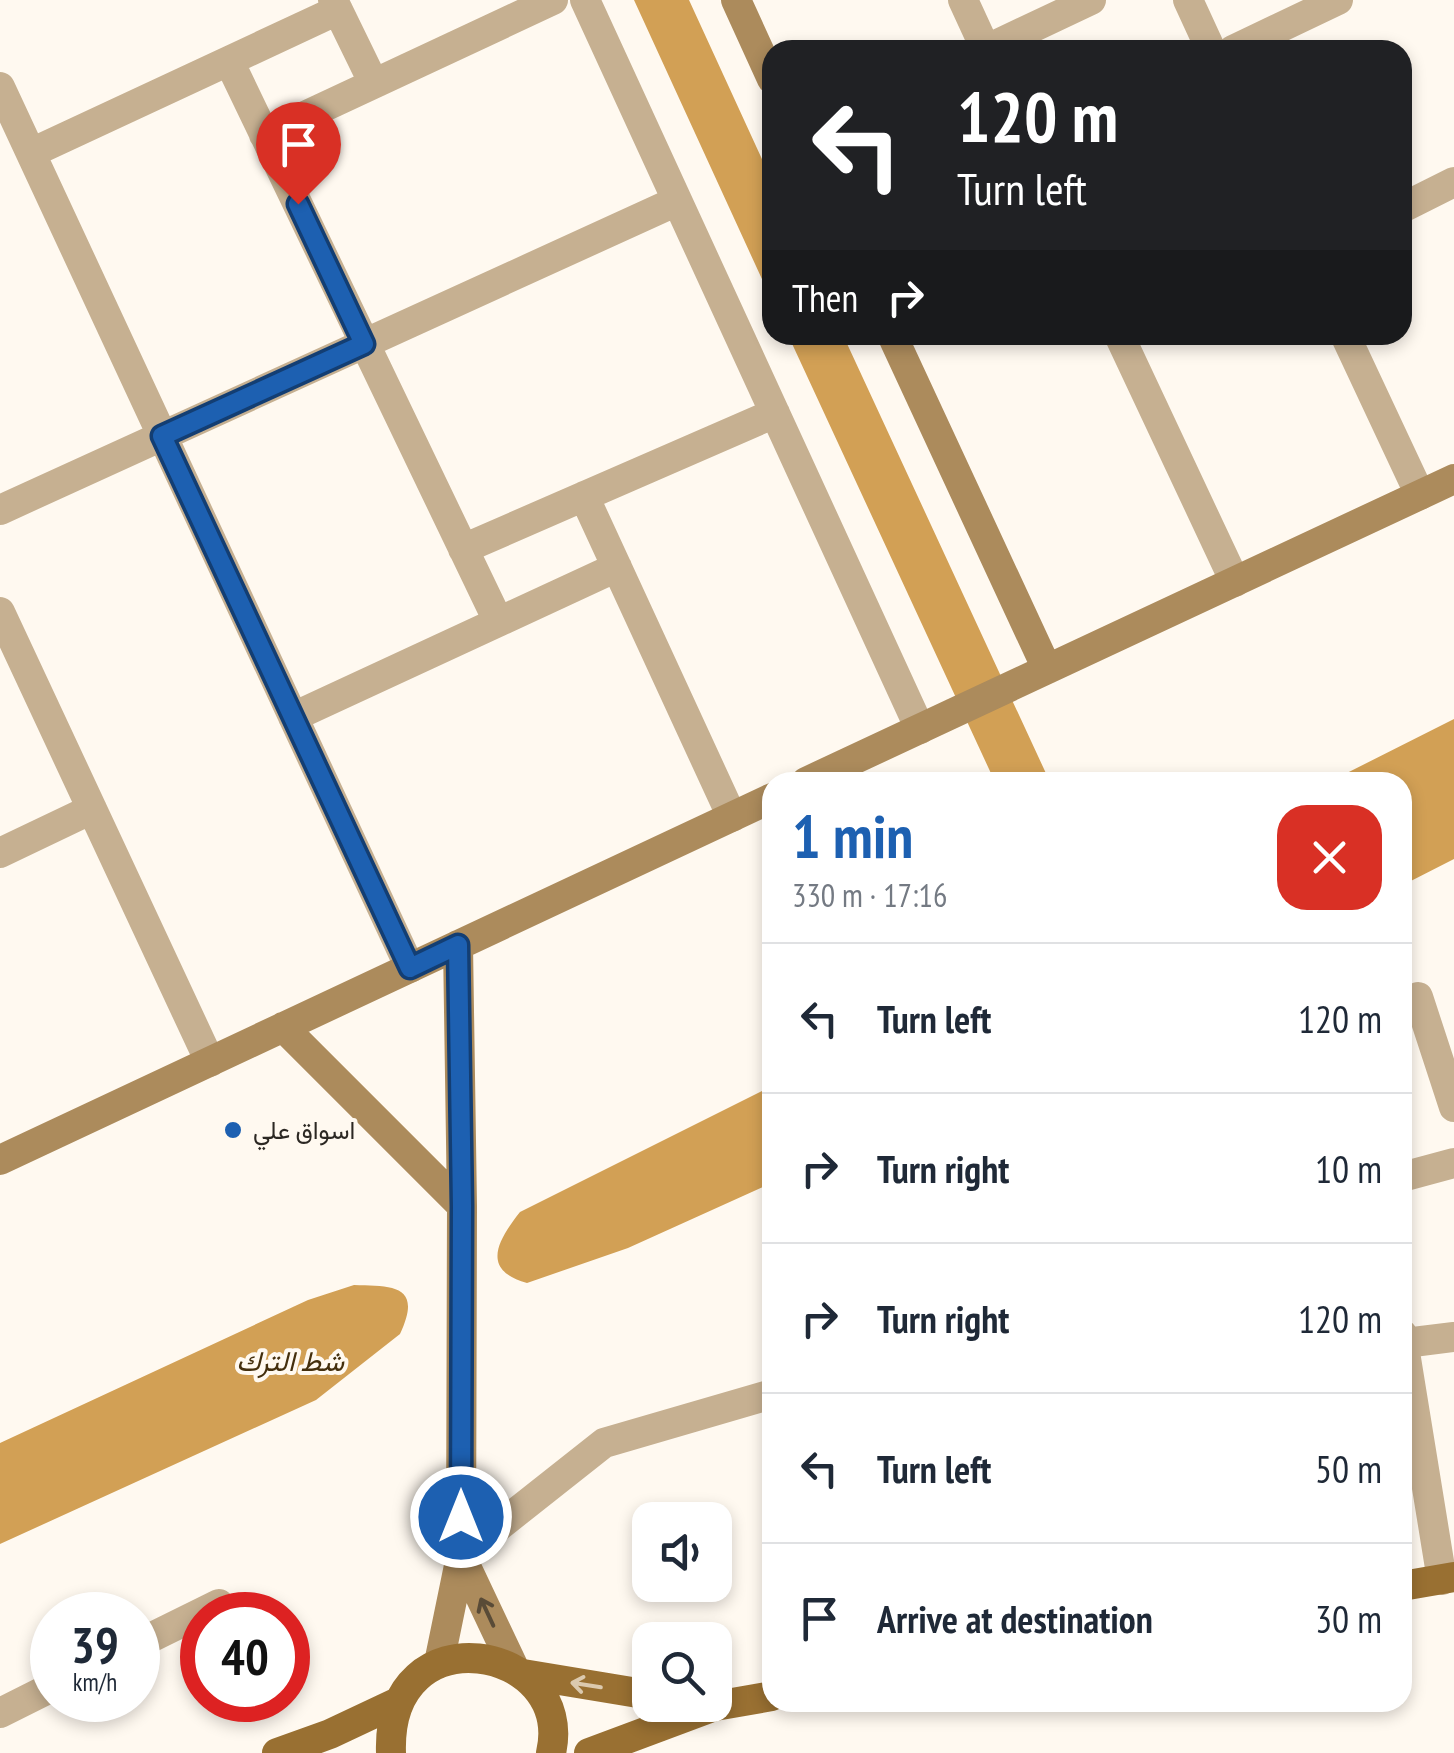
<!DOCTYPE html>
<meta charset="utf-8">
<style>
body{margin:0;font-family:"PT Sans Narrow",Vazirmatn,sans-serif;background:#f2f2f3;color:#1f2937;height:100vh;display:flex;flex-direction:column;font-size:38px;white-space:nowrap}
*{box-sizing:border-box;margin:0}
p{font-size:32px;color:#747a83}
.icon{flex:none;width:55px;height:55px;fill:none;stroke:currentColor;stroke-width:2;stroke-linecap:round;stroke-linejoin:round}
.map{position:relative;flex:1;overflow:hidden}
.details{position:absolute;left:762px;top:772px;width:650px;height:940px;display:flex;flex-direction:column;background:#fff;border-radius:30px;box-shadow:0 5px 15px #0003}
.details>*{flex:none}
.top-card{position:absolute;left:762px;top:40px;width:650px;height:305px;border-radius:30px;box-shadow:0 5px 15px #0003;background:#202124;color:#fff;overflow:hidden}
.fabs{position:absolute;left:632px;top:1502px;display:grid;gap:20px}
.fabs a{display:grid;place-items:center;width:100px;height:100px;border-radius:20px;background:#fff;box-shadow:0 5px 15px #0003;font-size:50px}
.speed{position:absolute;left:30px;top:1592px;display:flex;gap:20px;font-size:50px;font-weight:700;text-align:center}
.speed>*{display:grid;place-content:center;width:130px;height:130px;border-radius:50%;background:#fff;box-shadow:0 5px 15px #0003;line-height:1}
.speed small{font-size:25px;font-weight:400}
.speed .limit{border:15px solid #d22;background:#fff;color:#111}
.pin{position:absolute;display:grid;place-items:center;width:85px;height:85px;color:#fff;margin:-102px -42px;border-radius:50% 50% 50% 0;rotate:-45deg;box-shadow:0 0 10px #0007}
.pin .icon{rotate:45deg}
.me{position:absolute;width:110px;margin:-55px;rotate:0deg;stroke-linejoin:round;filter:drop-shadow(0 0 8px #0008)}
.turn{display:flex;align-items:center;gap:35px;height:210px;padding:0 30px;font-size:45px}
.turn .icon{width:130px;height:130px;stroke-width:2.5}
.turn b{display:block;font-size:70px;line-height:85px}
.then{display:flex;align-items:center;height:95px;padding:0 30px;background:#0003;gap:20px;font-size:38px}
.round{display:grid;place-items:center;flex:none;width:105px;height:105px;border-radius:30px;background:#f2f2f3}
.head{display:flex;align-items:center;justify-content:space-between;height:170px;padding:0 30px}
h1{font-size:60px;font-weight:700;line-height:75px;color:#1d60b1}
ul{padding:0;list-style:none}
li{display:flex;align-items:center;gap:30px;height:150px;padding:0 30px;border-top:2px solid #e0e1e3}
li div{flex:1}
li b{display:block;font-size:38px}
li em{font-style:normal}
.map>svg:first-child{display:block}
</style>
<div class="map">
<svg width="1454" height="1753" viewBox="0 0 1454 1753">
<rect width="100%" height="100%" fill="#fff9f0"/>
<path fill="#d2a055" d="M634,0H689L772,181V301Z
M788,335H843L1050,782H995Z
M1454,719V859L1403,885L1402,782H1329Z
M772,1086V1183L628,1248L527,1283C480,1270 498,1240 520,1212Z
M354,1285C393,1286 423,1285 400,1334L316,1400L0,1544V1443L308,1300Z"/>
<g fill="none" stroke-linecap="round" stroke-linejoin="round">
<path stroke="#c6b091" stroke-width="30" d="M333,0L373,82
M585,0L920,729
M963,0L986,50
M1188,0L1211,50
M985,50L1091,0
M1233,50L1338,0
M229,61L498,621
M0,87L410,968
M264,135L553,0
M31,153L338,10
M1402,208L1454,182
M1119,335L1235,582
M1345,335L1420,495
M584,496L732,817
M0,510L677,201
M463,549L775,413
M0,612L210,1062
M293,717L617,567
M0,853L92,809
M1418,997L1454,1107
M1402,1177L1454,1163
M1402,1334L1442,1580
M1405,1343L1454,1337
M461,1556L604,1443L772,1394
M138,1644L219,1604
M0,1713L52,1687"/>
<path stroke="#ac8b5c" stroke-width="30" d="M736,0L772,79
M892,335L1047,669
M806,782L1454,479
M283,1027L462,1206
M0,1160L772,798
M461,1556L514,1668
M439,1663L461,1556L462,1206L458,945"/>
<path stroke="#997032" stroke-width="30" d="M1402,1586L1454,1577
M523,1674L650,1695
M277,1753L330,1734L398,1702
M391,1753C386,1609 576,1645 551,1753
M589,1753L715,1706L772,1696"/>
</g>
<defs><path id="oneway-shaft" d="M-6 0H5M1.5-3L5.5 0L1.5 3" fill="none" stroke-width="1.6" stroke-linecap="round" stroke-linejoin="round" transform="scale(2.5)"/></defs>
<use stroke="#594b37" href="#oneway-shaft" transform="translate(487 1612) rotate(-115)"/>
<use stroke="#dbc9ae" href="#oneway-shaft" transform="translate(586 1685) rotate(-171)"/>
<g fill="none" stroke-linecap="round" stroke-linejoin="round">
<g stroke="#133e73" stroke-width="25">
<path id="route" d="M298,204L364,344L162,436L410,968L458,945L462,1206L461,1517"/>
</g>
<use href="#route" stroke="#1d60b1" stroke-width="18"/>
</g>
<circle fill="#1d60b1" stroke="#fff9f0" stroke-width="4" cx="233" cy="1130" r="10"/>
<g text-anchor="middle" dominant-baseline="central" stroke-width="8" stroke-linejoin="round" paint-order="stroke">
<g font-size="25" fill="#2c2823" stroke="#fff9f0" text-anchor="start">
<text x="253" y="1130">اسواق علي</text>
</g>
<g font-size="28" font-style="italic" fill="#442f0d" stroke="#fff9f0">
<text x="290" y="1360">شط الترك</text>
</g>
</g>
</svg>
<div class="fabs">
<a><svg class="icon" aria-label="sound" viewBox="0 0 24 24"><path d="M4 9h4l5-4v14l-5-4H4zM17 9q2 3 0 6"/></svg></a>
<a><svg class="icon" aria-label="search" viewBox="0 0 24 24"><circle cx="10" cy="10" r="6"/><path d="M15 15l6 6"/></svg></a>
</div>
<div class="speed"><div>39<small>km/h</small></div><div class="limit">40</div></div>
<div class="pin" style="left:298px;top:204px;background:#d93025"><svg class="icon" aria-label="arrive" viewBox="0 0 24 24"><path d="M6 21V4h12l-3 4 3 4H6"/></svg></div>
<svg class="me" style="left:461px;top:1517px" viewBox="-20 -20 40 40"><circle r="17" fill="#1d60b1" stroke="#fff" stroke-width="3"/><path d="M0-11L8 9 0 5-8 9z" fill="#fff"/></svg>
<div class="top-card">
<div class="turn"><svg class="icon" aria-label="left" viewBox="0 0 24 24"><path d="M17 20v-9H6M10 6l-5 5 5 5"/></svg><div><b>120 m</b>Turn left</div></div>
<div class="then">Then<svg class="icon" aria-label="right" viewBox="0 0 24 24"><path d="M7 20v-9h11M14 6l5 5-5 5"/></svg></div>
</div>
<section class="details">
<div class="head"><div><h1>1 min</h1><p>330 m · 17:16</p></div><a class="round" style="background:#d93025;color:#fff"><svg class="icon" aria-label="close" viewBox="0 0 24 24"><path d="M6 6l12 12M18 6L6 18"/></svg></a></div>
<ul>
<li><svg class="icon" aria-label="left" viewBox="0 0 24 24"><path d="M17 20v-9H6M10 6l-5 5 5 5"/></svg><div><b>Turn left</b></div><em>120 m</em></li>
<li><svg class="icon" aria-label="right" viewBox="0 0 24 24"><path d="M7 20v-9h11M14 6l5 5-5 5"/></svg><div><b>Turn right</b></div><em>10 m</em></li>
<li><svg class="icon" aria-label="right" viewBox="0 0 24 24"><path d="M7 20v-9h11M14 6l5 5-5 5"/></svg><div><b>Turn right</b></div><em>120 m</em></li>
<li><svg class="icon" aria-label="left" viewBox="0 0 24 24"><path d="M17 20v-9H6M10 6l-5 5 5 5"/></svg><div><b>Turn left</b></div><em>50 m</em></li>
<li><svg class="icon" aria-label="arrive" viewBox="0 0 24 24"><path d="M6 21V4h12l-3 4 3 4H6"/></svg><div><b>Arrive at destination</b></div><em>30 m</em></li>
</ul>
</section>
</div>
